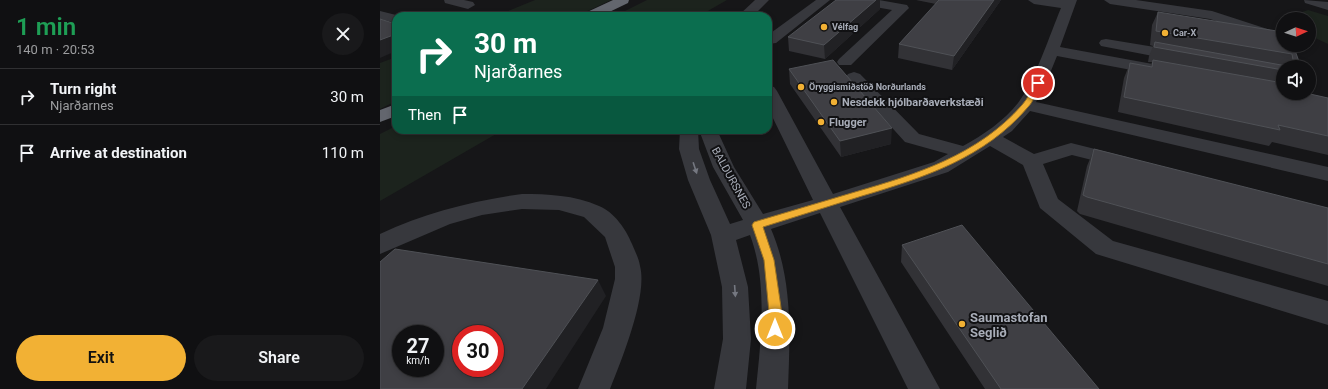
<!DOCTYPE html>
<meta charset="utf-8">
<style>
body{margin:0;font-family:Roboto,sans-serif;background:#19191b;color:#f1f3f6;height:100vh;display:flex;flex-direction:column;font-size:15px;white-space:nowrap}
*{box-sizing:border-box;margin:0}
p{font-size:13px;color:#9c9d9f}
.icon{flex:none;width:22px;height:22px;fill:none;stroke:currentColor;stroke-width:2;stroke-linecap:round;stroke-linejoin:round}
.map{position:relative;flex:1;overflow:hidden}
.sheet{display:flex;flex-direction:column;background:#101012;width:380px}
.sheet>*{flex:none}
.banner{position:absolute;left:12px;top:12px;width:380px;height:122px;border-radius:12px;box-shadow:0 2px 6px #0003,0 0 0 1px #303032;background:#0b6e4f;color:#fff;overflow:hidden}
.needle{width:26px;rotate:86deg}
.controls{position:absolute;left:896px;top:12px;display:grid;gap:8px}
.controls a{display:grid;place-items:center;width:40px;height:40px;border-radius:50%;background:#101012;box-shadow:0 2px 6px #0003,0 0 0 1px #303032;font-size:20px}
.speed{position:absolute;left:12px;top:325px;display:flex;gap:8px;font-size:20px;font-weight:700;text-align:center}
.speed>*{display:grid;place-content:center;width:52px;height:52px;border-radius:50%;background:#101012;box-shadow:0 2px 6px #0003,0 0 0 1px #303032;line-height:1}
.speed small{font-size:10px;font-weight:400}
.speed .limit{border:6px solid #d22;background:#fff;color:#111}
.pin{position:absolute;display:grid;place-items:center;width:34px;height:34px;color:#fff;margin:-17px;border:2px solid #fff;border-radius:50%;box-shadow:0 1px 4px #0007}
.me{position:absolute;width:44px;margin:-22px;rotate:0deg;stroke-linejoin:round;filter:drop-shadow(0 0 3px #0008)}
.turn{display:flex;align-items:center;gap:14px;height:84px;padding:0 16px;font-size:18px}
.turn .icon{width:52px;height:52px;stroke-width:2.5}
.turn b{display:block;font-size:28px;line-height:34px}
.then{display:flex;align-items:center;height:38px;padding:0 16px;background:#0003;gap:8px;font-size:15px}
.round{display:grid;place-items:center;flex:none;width:42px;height:42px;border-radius:21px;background:#19191b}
.summary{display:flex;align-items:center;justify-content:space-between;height:68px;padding:0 16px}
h1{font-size:24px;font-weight:600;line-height:30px;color:#1e9e55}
.cta{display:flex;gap:8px;margin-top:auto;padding:8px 16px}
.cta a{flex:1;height:46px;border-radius:24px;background:#f2b134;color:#111;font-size:16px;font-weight:600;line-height:46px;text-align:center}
.cta a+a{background:#19191b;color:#f1f3f6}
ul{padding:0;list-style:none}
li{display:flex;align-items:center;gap:12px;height:56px;padding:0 16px;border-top:1px solid #303032}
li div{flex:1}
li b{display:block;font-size:15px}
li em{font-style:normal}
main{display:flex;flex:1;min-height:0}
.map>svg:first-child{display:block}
</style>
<main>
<section class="sheet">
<div class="summary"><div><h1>1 min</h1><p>140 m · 20:53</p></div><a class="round"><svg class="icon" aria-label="close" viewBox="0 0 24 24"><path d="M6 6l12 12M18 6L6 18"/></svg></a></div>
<ul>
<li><svg class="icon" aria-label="right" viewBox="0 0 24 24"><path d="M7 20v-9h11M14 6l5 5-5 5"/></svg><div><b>Turn right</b><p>Njarðarnes</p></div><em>30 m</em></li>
<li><svg class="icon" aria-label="arrive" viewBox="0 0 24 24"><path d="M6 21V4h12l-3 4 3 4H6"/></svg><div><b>Arrive at destination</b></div><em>110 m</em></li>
</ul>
<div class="cta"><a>Exit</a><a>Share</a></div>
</section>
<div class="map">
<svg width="948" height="389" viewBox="0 0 948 389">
<rect width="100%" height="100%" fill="#161618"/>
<path fill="#1c231d" d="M155,0H231L197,16H116Z
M267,0H347L319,16H235Z
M928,10L948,16V44L929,35V19H903V22L899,20Z
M16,57V101L0,109V63Z
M16,126V130H123L0,201V134Z"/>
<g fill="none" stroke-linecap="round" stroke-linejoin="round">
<path fill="#37383d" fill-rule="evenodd" d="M64,0H84L93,2L95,5L88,9L65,3Z
M375,0H389L373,16H358Z
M436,0H450L396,43L388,44V35Z
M472,0H499L527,5L529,8L471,65H459L457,62L459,59L512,10L473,3Z
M648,0H697L680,47L778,65L784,67L786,70L784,73L778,75L677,56L666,83L656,102L948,167V181L650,111L632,131L623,137L654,154L691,143L747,157L750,161L747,165L740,167L692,155L663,164L678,199L733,241L948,301V325L716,254L660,208L643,165L610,146L568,172L460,207L560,389H528L440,213L391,229C413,280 410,335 408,389H376C381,339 388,283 370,235L356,240L368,287L371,339L366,389H334L343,339L342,287L331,235L308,180L299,149L300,130H318L319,149L330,180L350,224L363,220L333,167L319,130H337L354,167L383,214L433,200L388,108V86L394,87L397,91L453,194L554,162L568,154L525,142L466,77L468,74L474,72L480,74L539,134L583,146C603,135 624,121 638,103C655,81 670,34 681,8L654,4Z
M724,0H756L832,11L903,34V43L830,19L730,4Z
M924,0L948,2V10L925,3Z
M0,11L20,16H16V23L0,19Z
M726,39L799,51L804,53L807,56L804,59L799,61L721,46L719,43L721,40Z
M142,194C168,194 194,195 219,206C234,212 246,229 252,244C255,251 259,259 260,266C268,296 241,361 230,389H198L223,328L235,279V267L225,237L204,217L179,210L142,209L102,215L70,224L0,254V234C45,213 92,201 142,194Z"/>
<path fill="#63666e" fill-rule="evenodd" d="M233,0H249L248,3L221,16H203L205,13Z
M16,104V116L0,122V110Z"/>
</g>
<path fill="#323236" d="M536,0H621L572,70L518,58L519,44L556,4Z
M500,9L445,59L409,51L408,37Z
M778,12L913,45L921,67H903V93L930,94L948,98V155L892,142L889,146L738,112L744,78L750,63L770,67L772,62H768L769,56L773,46L770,45L772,25Z
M409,69L511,144L461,157L410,84Z
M714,149L948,208V286L700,214L697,211L707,166Z
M522,245L719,389H605L521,262Z"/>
<path fill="#212124" d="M496,0H500V9L445,59L444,45Z
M614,0H621L572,70L574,56Z
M16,34V51L0,58V40Z
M512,128L511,144L461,157L460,141Z
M218,280L226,296L166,389H142Z"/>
<path fill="#3f3f44" stroke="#4f5156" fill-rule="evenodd" d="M456,0H496L444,45L408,37Z
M559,0H614L574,56L519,44Z
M778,12L903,32V45H913L921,67H903V70L774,47L775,42L912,67L914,65L912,54L776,31Z
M0,19L16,24V34L0,40Z
M453,60L512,128L460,141L409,69Z
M773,60L903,83V93H929V91L930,94L948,98V136L898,125L900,130L744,97L750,63L772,67Z
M714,149L948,208V264L707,197L703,195Z
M582,225L719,389H621L522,245Z
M15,249L218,280L142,389H0V262ZM21,334H55V368H21ZM81,334H115V368H81Z"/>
<defs><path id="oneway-solid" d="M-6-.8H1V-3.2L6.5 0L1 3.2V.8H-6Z"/></defs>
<g fill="#757881">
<use href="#oneway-solid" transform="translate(315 168) rotate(72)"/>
<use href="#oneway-solid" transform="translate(355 291) rotate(86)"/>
</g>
<path fill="#f2b134" stroke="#9d7322" d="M656,82L661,83C657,91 654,101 648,107C605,158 543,178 482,196C449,206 416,217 383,227L394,260L402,314L399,333L395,334L391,333L384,260L372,225L374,222C408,212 441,202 475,192C537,174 598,155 642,105C648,99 651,89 656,82Z"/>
<g fill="#f2b134" stroke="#111113" stroke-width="1.5">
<circle cx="444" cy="27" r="4"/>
<circle cx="785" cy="33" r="4"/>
<circle cx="421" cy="87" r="4"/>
<circle cx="454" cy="102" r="4"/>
<circle cx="441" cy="122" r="4"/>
<circle cx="582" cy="324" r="4"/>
</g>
<g text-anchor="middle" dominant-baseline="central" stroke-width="4" stroke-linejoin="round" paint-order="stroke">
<g font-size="9" font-weight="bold" fill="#a8adb8" stroke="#111113" text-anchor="start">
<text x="452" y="27">Vélfag</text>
<text x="793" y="33">Car-X</text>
<text x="429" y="87">Öryggismiðstöð Norðurlands</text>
</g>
<g font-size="11" font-weight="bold" fill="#a8adb8" stroke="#111113" text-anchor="start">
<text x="462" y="102">Nesdekk hjólbarðaverkstæði</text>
<text x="449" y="122">Flugger</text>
</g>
<g font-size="11" fill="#a8adb8" stroke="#111113">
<text transform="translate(351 178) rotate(61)">BALDURSNES</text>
</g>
<g font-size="13" font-weight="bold" fill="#a8adb8" stroke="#111113" text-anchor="start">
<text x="590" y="317">Saumastofan<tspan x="590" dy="15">Seglið</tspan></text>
</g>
</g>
</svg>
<div class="controls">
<a><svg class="needle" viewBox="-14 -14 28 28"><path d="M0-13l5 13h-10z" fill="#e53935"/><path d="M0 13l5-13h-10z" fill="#9c9d9f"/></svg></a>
<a><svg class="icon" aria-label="sound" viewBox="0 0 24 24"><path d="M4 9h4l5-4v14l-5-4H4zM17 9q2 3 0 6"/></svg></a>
</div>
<div class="speed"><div>27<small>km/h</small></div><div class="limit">30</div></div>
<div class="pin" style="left:658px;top:83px;background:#d93025"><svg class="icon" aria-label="arrive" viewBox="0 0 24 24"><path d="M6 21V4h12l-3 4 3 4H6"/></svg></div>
<svg class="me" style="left:395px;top:329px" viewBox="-20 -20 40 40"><circle r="17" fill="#f2b134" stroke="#fff" stroke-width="3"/><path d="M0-11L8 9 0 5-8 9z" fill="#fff"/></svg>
<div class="banner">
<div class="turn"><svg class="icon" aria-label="right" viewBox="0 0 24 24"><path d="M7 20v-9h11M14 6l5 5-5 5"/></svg><div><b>30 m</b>Njarðarnes</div></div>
<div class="then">Then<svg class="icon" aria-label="arrive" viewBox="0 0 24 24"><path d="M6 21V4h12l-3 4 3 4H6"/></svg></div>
</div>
</div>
</main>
